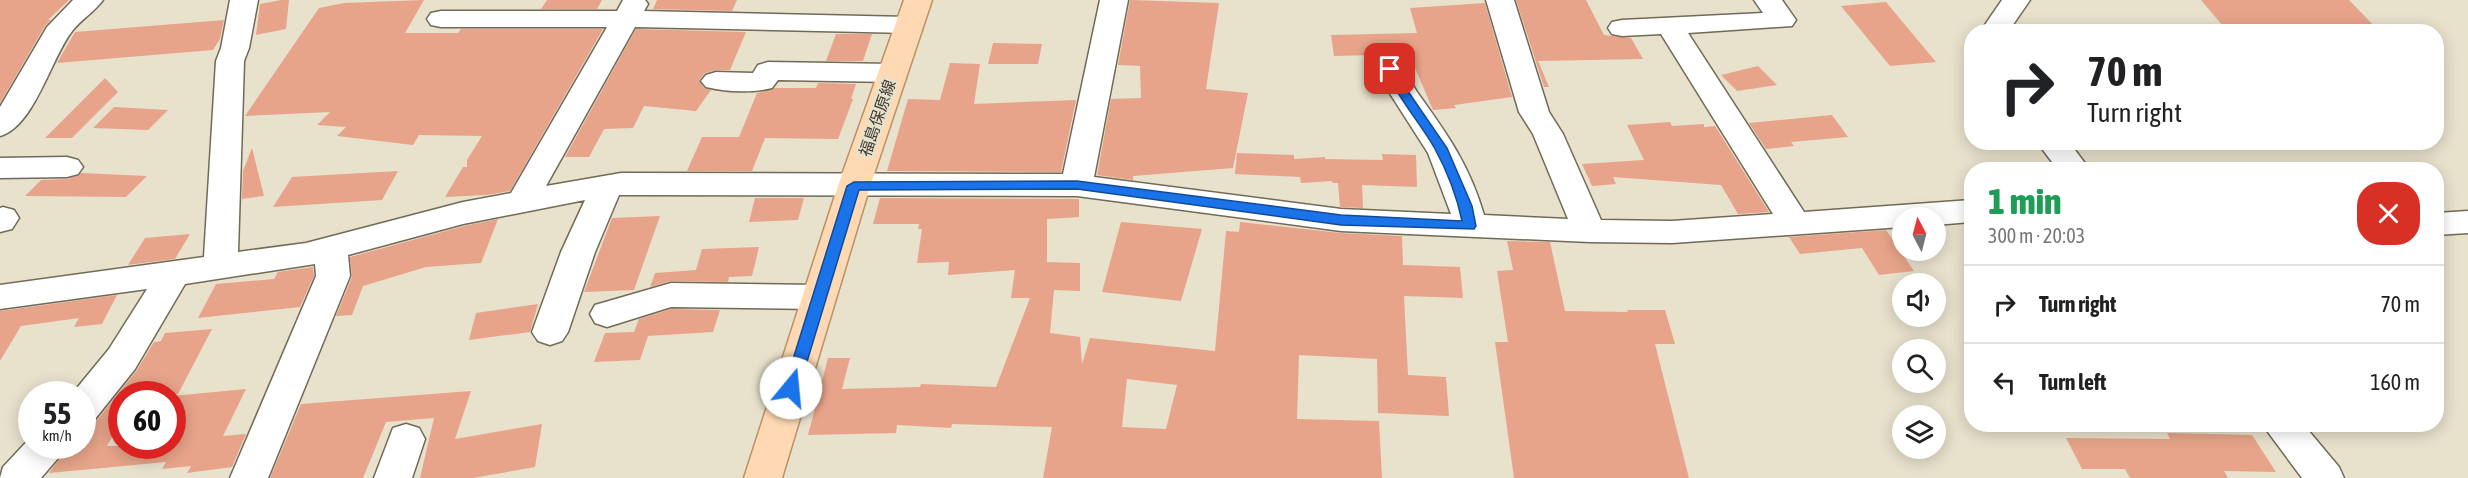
<!DOCTYPE html>
<meta charset="utf-8">
<style>
body{margin:0;font-family:"Asap Condensed","Noto Sans JP",sans-serif;background:#f2f2f2;color:#202124;height:100vh;display:flex;flex-direction:column;font-size:22px;white-space:nowrap}
*{box-sizing:border-box;margin:0}
p{font-size:20px;color:#757577}
.icon{flex:none;width:33px;height:33px;fill:none;stroke:currentColor;stroke-width:2;stroke-linecap:round;stroke-linejoin:round}
.map{position:relative;flex:1;overflow:hidden}
.panel{position:absolute;left:1964px;top:162px;width:480px;height:270px;display:flex;flex-direction:column;background:#fff;border-radius:24px;box-shadow:0 3px 15px #0003}
.panel>*{flex:none}
.banner{position:absolute;left:1964px;top:24px;width:480px;height:126px;border-radius:24px;box-shadow:0 3px 15px #0003;background:#fff;color:#202124;overflow:hidden}
.needle{width:39px;rotate:353deg}
.tools{position:absolute;left:1892px;top:207px;display:grid;gap:12px}
.tools a{display:grid;place-items:center;width:54px;height:54px;border-radius:50%;background:#fff;box-shadow:0 3px 15px #0003;font-size:30px}
.speed{position:absolute;left:18px;top:381px;display:flex;gap:12px;font-size:30px;font-weight:700;text-align:center}
.speed>*{display:grid;place-content:center;width:78px;height:78px;border-radius:50%;background:#fff;box-shadow:0 3px 15px #0003;line-height:1}
.speed small{font-size:15px;font-weight:400}
.speed .limit{border:9px solid #d22;background:#fff;color:#111}
.pin{position:absolute;display:grid;place-items:center;width:51px;height:51px;color:#fff;margin:-26px;border-radius:12px;box-shadow:0 3px 9px #0006}
.me{position:absolute;width:66px;margin:-33px;rotate:17deg;stroke-linejoin:round;filter:drop-shadow(0 0 4px #0008)}
.turn{display:flex;align-items:center;gap:21px;height:126px;padding:0 24px;font-size:27px}
.turn .icon{width:78px;height:78px;stroke-width:2.5}
.turn b{display:block;font-size:42px;line-height:51px}
.round{display:grid;place-items:center;flex:none;width:63px;height:63px;border-radius:24px;background:#f2f2f2}
.summary{display:flex;align-items:center;justify-content:space-between;height:102px;padding:0 24px}
h1{font-size:36px;font-weight:800;line-height:45px;color:#1e9e55}
ul{padding:0;list-style:none}
li{display:flex;align-items:center;gap:18px;height:78px;padding:0 24px;border-top:2px solid #e0e0e0}
li div{flex:1}
li b{display:block;font-size:22px}
li em{font-style:normal}
.map>svg:first-child{display:block}
</style>
<div class="map">
<svg width="2468" height="478" viewBox="0 0 2468 478">
<rect width="100%" height="100%" fill="#e8e1cc"/>
<path fill="#e7a48a" fill-rule="evenodd" d="M0,0H69L48,20H51L45,26L0,103Z
M281,0H289L286,29L256,35L260,4Z
M424,0L405,33H458L461,29H603L510,191L487,195L445,197L463,167H467V160L482,136L419,135L413,145L337,136L346,127L317,125L330,112L245,116L319,8L344,3Z
M547,0H602L597,9H541Z
M657,0H737L732,11L653,9Z
M1130,0L1219,3L1206,89L1248,93L1233,168L1133,176V180L1097,175L1111,99L1141,98L1140,66L1118,65Z
M1516,0H1586L1604,35L1631,38L1643,59L1538,61L1549,87H1544Z
M2201,0H2349L2380,32H2228Z
M1886,2L1936,62L1890,66L1841,6Z
M1485,3L1512,97L1454,105L1456,108L1433,110L1409,54L1334,56L1331,35L1417,33L1410,8Z
M224,20L220,39L213,50L57,63L75,32Z
M636,29L746,32L730,70H716L705,73L699,80L704,88L711,90L696,111L644,106L633,128L604,129L589,157H565Z
M836,34H872L863,61H826Z
M993,43L1042,44L1038,64H988Z
M950,63L980,64L974,104L1076,100L1061,172L887,171L908,99L940,100Z
M1758,66L1777,85L1737,91L1721,75Z
M105,78L118,92L72,138H45Z
M818,83L856,84L851,99H853L838,139L765,138L752,171H687L702,137H739L757,93L775,88H816Z
M114,107L168,110L148,130L93,128Z
M1832,115L1848,137L1791,142L1794,146L1766,149L1749,123Z
M1670,122L1672,126L1704,124V127L1715,126L1769,212L1738,214L1721,185L1613,177L1616,184L1592,186L1582,164L1644,160L1627,125Z
M252,148L264,196L242,199L243,171Z
M1237,153L1294,155V159L1325,157V159L1383,160L1382,154L1416,155L1417,187L1362,185L1363,208L1340,207L1338,183H1333L1332,181L1301,183L1300,177L1235,174Z
M398,171L382,200L273,207L292,177Z
M81,173L147,176L126,197L25,196L41,180L68,179Z
M755,198H804L798,220L749,222Z
M880,198L1079,199V217L1047,219V262L1080,263V291L1054,290L1050,333L1080,337L1082,364L1090,338L1215,351L1226,231L1239,232L1240,222L1341,233L1402,236L1403,265L1460,267L1463,298L1404,296L1408,375L1446,377L1449,416L1378,413L1377,359L1299,355L1297,419L1379,421L1382,478H1043L1052,427L952,424L951,428L897,425L896,433L808,435L828,358H850L842,389L920,387L921,384L996,387L1030,298H1011L1015,270L948,275L949,262L917,263L922,229H918L919,224H873ZM1127,379L1177,385L1166,429L1122,427Z
M660,216L634,290L584,292L612,218Z
M498,219L481,263L426,267L363,286L352,315L336,316L352,277L350,257L464,226Z
M1121,222L1202,229L1181,301L1102,292Z
M1886,230L1914,271L1879,275L1862,248L1800,254L1789,237Z
M190,234L175,259L128,265L145,238Z
M1507,241L1550,242L1565,311L1628,312L1627,310H1665L1675,344H1655L1689,478H1514L1495,342H1508L1497,271L1513,270Z
M759,247L752,276L729,277L728,282L671,281L650,287L655,273L696,270L702,249Z
M313,267L314,276L300,307L198,318L216,284L274,279L278,272Z
M117,295L102,324L74,327L79,318L21,326L0,361V311Z
M538,304L530,332L469,340L476,313Z
M671,309L720,310L713,332L648,336L640,360L594,362L605,333L634,332L639,319Z
M212,329L178,394H122V419L107,446H172V396L246,389L223,436L246,434L232,467L187,473L191,466L162,469L166,462L49,473L66,450L82,446V434L89,423L97,420L137,370L154,342L161,341L165,333Z
M471,391L455,439L542,424L535,467L473,478H420L434,418L386,422L363,478H270L301,404Z
M2167,433L2252,435L2276,472L2224,471L2228,478H2130L2125,469H2082L2066,438L2170,439Z"/>
<g fill="none" stroke-linecap="round" stroke-linejoin="round">
<g stroke="#706a57" stroke-width="3">
<path id="minor" d="M73,0H103C94,12 82,19 73,30C51,57 35,126 0,136V107L47,27Z
M230,0H258L249,48L244,61L238,252L306,243L463,202L511,193L607,27H441L431,25L427,19L431,13L441,11H617L623,0H645L648,4L644,11L909,17L919,19L923,25L919,31L909,33L635,27L546,186L621,173L1063,174L1100,0H1128L1094,177L1341,209L1451,214L1428,153L1380,78L1377,69L1381,63L1391,60L1401,63C1407,72 1411,83 1417,92C1447,134 1469,164 1484,215L1568,219L1533,134L1519,112L1486,0H1514L1549,112L1563,134L1601,220L1672,221L1773,214L1661,34L1622,36L1612,34L1608,28L1612,22L1622,20L1763,13L1754,0H1782L1796,20L1792,26L1688,33L1804,212L1971,200V222L1935,225V218H1902V227L1672,243L1590,242L1341,231L1077,196L621,195H619L595,252L568,332L562,341L550,345L538,341L532,332L561,252L585,200L463,224L348,255L350,276L268,478H230L316,276L315,264L185,284L135,369L95,419L82,423V394H72L109,349L147,289L0,309V285L204,257L216,61L221,48Z
M2002,0H2030L2008,32H1980Z
M768,62L893,64L903,67L907,73L903,79L893,82L778,80L772,88C752,93 726,92 706,87L701,81L706,75L716,72L753,73L758,65Z
M2037,142H2069L2090,170H2058Z
M67,157L78,160L83,167L78,174L67,177L0,178V158Z
M3,207L14,210L19,218L12,229L0,232V208Z
M2468,211V233L2436,235V213Z
M671,283L819,285L831,288L836,297L831,306L819,309L671,307L607,327L595,323L590,314L595,305Z
M406,424L419,428L425,439L412,478H374L393,428Z
M2262,424H2303L2339,467L2344,478H2302Z
M32,436V446H65L59,457L41,478H0L3,467Z"/>
</g>
<g stroke="#ba9166" stroke-width="3">
<path id="major" d="M904,0H932L870,186L782,478H744L838,186Z"/>
</g>
<use href="#minor" fill="#fff" fill-rule="evenodd"/>
<use href="#major" fill="#fed9b4" fill-rule="evenodd"/>
</g>
<path fill="#1a73e8" stroke="#114b97" stroke-width="1.5" d="M1390,65L1396,69L1405,87L1447,148L1472,206L1476,226L1474,229L1341,225L1077,189L859,190L799,388L797,392H786L784,388L847,186L854,182L1077,181L1341,215L1462,221C1457,197 1446,169 1434,147C1418,120 1397,97 1385,69Z"/>
<g text-anchor="middle" dominant-baseline="central" stroke-width="5" stroke-linejoin="round" paint-order="stroke">
<g font-size="16" fill="#3e3b33" stroke="#e8e1cc">
<text transform="translate(877 118) rotate(-71)">福島保原線</text>
</g>
</g>
</svg>
<div class="tools">
<a><svg class="needle" viewBox="-14 -14 28 28"><path d="M0-13l5 13h-10z" fill="#e53935"/><path d="M0 13l5-13h-10z" fill="#757577"/></svg></a>
<a><svg class="icon" aria-label="sound" viewBox="0 0 24 24"><path d="M4 9h4l5-4v14l-5-4H4zM17 9q2 3 0 6"/></svg></a>
<a><svg class="icon" aria-label="search" viewBox="0 0 24 24"><circle cx="10" cy="10" r="6"/><path d="M15 15l6 6"/></svg></a>
<a><svg class="icon" aria-label="layers" viewBox="0 0 24 24"><path d="M12 4l9 5-9 5-9-5zM3 14l9 5 9-5"/></svg></a>
</div>
<div class="speed"><div>55<small>km/h</small></div><div class="limit">60</div></div>
<div class="pin" style="left:1390px;top:69px;background:#d93025"><svg class="icon" aria-label="arrive" viewBox="0 0 24 24"><path d="M6 21V4h12l-3 4 3 4H6"/></svg></div>
<svg class="me" style="left:791px;top:388px" viewBox="-20 -20 40 40"><circle r="19" fill="#fff"/><path d="M0-13L10 11 0 6-10 11z" fill="#1a73e8"/></svg>
<div class="banner">
<div class="turn"><svg class="icon" aria-label="right" viewBox="0 0 24 24"><path d="M7 20v-9h11M14 6l5 5-5 5"/></svg><div><b>70 m</b>Turn right</div></div>
</div>
<section class="panel">
<div class="summary"><div><h1>1 min</h1><p>300 m · 20:03</p></div><a class="round" style="background:#d93025;color:#fff"><svg class="icon" aria-label="close" viewBox="0 0 24 24"><path d="M6 6l12 12M18 6L6 18"/></svg></a></div>
<ul>
<li><svg class="icon" aria-label="right" viewBox="0 0 24 24"><path d="M7 20v-9h11M14 6l5 5-5 5"/></svg><div><b>Turn right</b></div><em>70 m</em></li>
<li><svg class="icon" aria-label="left" viewBox="0 0 24 24"><path d="M17 20v-9H6M10 6l-5 5 5 5"/></svg><div><b>Turn left</b></div><em>160 m</em></li>
</ul>
</section>
</div>
